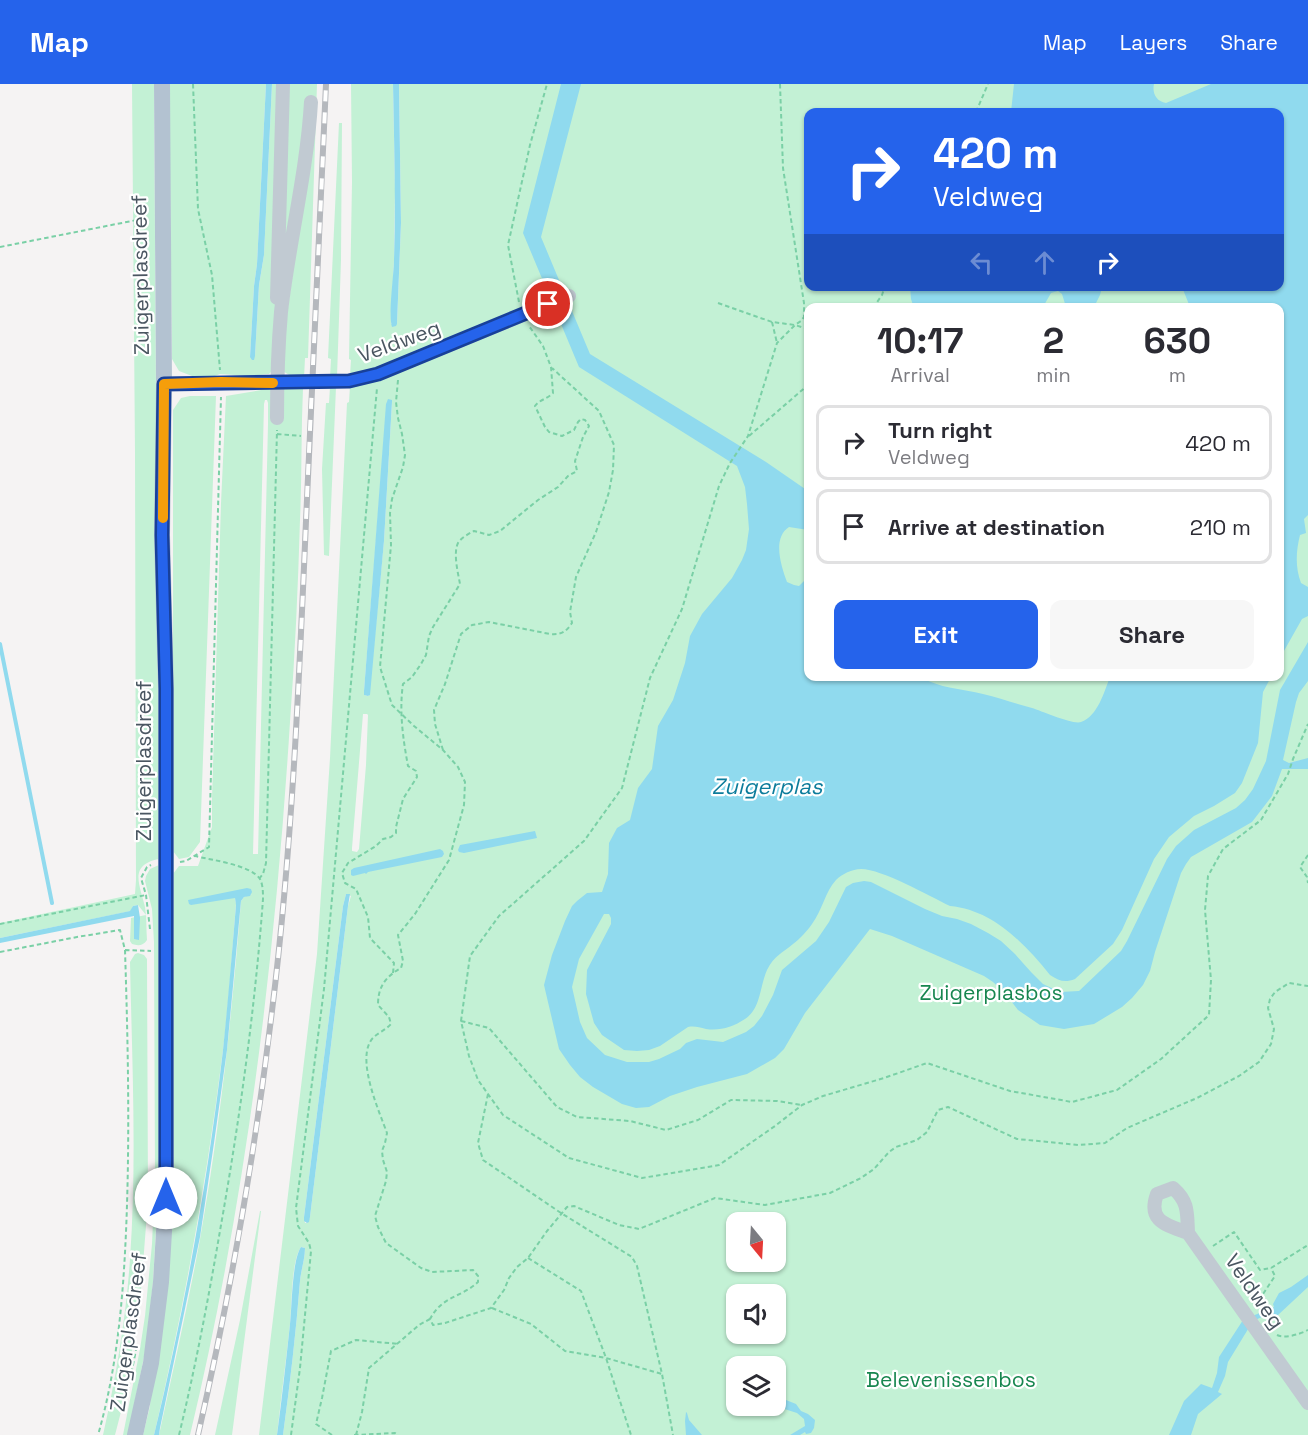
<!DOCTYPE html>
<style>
body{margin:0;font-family:"Space Grotesk",sans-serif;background:#f7f7f7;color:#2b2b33;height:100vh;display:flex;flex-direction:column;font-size:22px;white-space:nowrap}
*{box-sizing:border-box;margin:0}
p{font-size:20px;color:#7c7c81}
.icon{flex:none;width:33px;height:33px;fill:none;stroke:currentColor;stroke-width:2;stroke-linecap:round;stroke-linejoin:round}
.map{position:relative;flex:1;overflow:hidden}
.sheet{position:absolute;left:804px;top:219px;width:480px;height:378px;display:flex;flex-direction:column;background:#fff;border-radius:12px;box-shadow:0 2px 4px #0004}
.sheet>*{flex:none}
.top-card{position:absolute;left:804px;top:24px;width:480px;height:183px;border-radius:12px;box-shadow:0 2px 4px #0004;background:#2563eb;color:#fff;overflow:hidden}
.needle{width:39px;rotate:162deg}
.buttons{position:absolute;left:726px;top:1128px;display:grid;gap:12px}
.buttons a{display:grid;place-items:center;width:60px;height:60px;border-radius:12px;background:#fff;box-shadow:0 2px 4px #0004;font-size:30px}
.pin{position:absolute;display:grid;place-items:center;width:51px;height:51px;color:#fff;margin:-26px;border:3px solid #fff;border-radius:50%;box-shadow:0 2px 6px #0007}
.me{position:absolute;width:66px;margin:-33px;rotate:0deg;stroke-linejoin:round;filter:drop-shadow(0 0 4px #0008)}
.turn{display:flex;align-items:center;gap:21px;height:126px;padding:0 30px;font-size:27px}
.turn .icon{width:78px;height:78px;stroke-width:2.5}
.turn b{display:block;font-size:42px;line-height:51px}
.lanes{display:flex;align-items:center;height:57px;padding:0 30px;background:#0003;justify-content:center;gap:30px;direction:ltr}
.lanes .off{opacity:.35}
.eta{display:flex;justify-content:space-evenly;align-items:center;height:102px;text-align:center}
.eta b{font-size:36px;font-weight:700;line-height:42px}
.cta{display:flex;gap:12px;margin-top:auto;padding:12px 30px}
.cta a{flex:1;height:69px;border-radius:12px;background:#2563eb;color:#fff;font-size:24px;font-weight:700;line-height:69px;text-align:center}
.cta a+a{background:#f7f7f7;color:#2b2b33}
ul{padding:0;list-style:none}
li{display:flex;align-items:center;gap:18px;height:75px;margin:0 12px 9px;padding:0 18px;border:3px solid #e1e1e2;border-radius:12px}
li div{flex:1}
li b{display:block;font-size:22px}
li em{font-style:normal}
header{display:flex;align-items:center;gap:36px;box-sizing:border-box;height:84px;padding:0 30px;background:#2563eb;color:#fff}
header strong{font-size:28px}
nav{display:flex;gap:33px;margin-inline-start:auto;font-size:21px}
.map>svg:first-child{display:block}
</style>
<header>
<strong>Map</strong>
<nav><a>Map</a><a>Layers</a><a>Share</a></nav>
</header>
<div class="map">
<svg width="1308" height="1351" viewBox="0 0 1308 1351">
<rect width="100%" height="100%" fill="#f5f3f3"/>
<path fill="#c3f1d5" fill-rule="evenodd" d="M132,0H154L159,775C128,781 140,801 145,823C147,834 146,845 147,856C143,862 138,862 132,860L130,857L131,834L146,831L138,821L133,822L131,827L0,854V839L135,810L136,796L135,370Z
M169,0H266L257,180L254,202L250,273L255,272L259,201L264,171L272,0H281L274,213L277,234L273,286L269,290L249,292L220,290L212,293L192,292L179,287L172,275Z
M286,0H317L308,274H305L304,294L291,292L281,286V275L315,26L316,13H309L279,204Z
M351,0H393L395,106L394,176L391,240H397L401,139L399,0H1308V1351H283C290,1300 296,1248 300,1197C301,1186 305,1175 305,1164L301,1163C291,1178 292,1220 290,1240C286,1277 281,1314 277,1351H259L317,870L330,674L347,319L349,318L350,302C366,298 379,297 394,291L395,278L350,291L351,276L349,275L352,98ZM808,28H1280V202H808ZM808,224H1280V592H808ZM387,317L392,318L384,457L369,612L364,611V607ZM363,630H367L368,631L366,681L359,765L357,768L352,767V764ZM346,810L351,812L348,822L310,1133L307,1139H305L304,1133L343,822ZM736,1138H776V1178H736ZM736,1210H776V1250H736ZM736,1282H776V1322H736Z
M339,39H342L341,176L337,293H330L331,275L328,274Z
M330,303H336L329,472L324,471L322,385L326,319H329Z
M303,304C301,347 302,392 300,436C298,503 295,571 290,638C275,877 246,1117 190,1351H159C173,1286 188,1221 200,1155C220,1043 232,930 241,817L244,813L252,810L230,814H235L236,820C232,869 229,917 223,966C207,1095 184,1224 154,1351H143L150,1322L173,790L179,782H198L212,743V715L221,419L226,312L267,305ZM265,316H267L268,319V340L258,770H253L264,320Z
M190,312H216L200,758L189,773L179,775L173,767V326L181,314Z
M159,781V1092L153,1198L146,1263L128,1351H123L140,1265L145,1232L152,1160L155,1090L154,858L152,825L145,797L146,792L150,785Z
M138,869L144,871L147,875L148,1116L140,1219L123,1320L115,1351H103C116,1293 126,1234 130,1175C137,1076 132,977 130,878L135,870Z
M260,1127H261L232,1351H215L240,1236Z"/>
<path fill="#90daee" d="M266,0H272L264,171L259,201L255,272L254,276H252L250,273L254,202L257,180Z
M393,0H399L401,139L397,240L396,242L392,243C388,231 394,190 394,175C396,116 394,58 393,0Z
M561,0H581L541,153L590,270L766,378L808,407V446L789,443C772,454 781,482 787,498L794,501L799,502L808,493V592L921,593C938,604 963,605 983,610C1000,614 1016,620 1032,624C1042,627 1073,641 1081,638C1098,632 1104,608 1110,593H1271L1263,608L1258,659L1242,699L1235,709L1214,722L1194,732L1169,753L1154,775L1122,846L1113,860L1075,895C1065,899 1059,897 1050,891C1024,859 993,826 950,822C929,812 882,785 861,785C852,785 842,790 836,796C825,808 822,827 812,840C807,847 800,855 793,860C782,869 774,872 767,886C760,901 761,925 745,935C733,943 720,947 706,945C699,943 694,942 688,943L660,962L649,966L637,967L624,966L602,951L594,939L586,910L587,886L611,840V834L609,830H604L579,875L572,903L580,938L587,954L605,971L627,978H649L659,975L680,965L686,959L697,955L723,958L746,948L754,942L762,932L773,911L782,886L816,857L829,838L846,803L853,799L864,797L871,798L925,825L942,832L957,835L971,840L988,849L1001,857L1015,870L1031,888L1043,900L1060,908L1079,907L1121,867L1127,857L1167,775L1176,762L1194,746L1236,724L1245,716L1253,705L1266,677L1280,606L1308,558V597L1299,609L1296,618L1283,676L1289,679L1308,674V685H1282L1272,712L1252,738L1191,773L1186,780L1181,789L1155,868L1150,887L1143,901L1132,914L1122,923L1094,940L1064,945L1040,941L1018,926L1004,908L993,898L984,892L892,852L870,845L805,929L784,965L775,974L747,990L697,1003L670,1012L649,1023L636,1024L622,1020L593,1003L580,993L570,981L559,965L544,901L552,871L565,837L572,822L577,817L587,809L602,808L608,790L609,759L617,744L630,736L638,704L652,685L658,642L673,616L685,579L690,552L702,530L732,494L742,476L746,466L749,445L747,420L745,403L737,382L579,283L523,149Z
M1014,0H1154C1152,9 1156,17 1166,19L1211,0H1308V431L1304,435L1306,449L1300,451C1296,467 1295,483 1301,499L1308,503V532L1302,535L1280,574V224L1190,223L1182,203L1280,202V28H1011Z
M1102,203L1100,211L1094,223H1066L1062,210L1058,207L1051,209L1043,223L914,224L911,215L910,203Z
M388,315L392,316V318L384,457L370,611L368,612L364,611V607L386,320Z
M535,747L537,754L464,769L459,768L458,766L460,761Z
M440,765L443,767L444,770L442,773L368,788L366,790L365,789L353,792L351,791V786L354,784Z
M247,804L251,805L252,808L250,812L244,813L241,817L227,966L214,1059L200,1153L160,1344L159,1351H154C185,1224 208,1095 223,966C228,917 232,869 236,821L235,814L191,821L189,820L188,816Z
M346,810H350L348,822L310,1133L309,1138L307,1139L304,1137V1133L343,822Z
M138,821L140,834L139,856L134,855V832L0,859V854L130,827L133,822Z
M301,1163L305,1164C305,1175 301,1186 300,1197C296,1248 290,1300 283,1351H277C282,1314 286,1277 290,1240C292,1222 292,1176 301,1163Z
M1308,1191V1203L1278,1231L1264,1232L1253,1237L1228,1278L1225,1292L1218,1308L1222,1310L1198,1330L1191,1351H1169L1184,1317L1201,1300L1212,1304L1217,1289L1219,1273L1243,1236L1274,1223L1273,1220L1279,1209L1291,1203Z
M776,1312L796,1320L801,1327L808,1330L815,1336L814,1344L811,1349L806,1350L805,1348L800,1351H790L805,1342L804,1335L797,1329L775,1322Z
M686,1328L687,1329L689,1336L702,1351H686L685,1337Z"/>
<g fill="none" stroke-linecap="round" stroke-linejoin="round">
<path stroke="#90daee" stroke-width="4" d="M0,560L52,819"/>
<path stroke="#7ad0a6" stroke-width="2" stroke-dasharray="4.5 3" stroke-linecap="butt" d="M193,0L198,125L212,191L220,286
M780,0L783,84L804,219V233L801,237L795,241L777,259L748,352L730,379L719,402L682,525L650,594L622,704L584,757L499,832L470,872L461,937L469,972L478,996L503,1031L569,1074L642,1094L719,1081L775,1042L802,1021L823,1012L884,994L927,979L1010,1007L1072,1018L1117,1006L1161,975L1209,931L1211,896L1205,826L1208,792L1223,765L1261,736L1288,690L1293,675L1308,640
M976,28L988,0
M0,163L147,134
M519,218L508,161L530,61L547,0
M718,219L772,238L795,241L808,245
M873,224L882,211L885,202
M772,238L777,259
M398,296L396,318L398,334L402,350L405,371L403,383L392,415L390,429L391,461L380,583L392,621L414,642L443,666L458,683L465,698L464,721L449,776L415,830L398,851L403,877L401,884C385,893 378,903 378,921L389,933L391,940C385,947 374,950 370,958C358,980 379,1027 387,1049L385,1059L382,1067L383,1076L387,1088L386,1097L375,1132L378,1143L386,1159L421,1184L432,1188L473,1186L478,1192V1198C461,1214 443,1211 430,1235L433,1241L445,1239L491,1224L504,1206L509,1194L517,1183L528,1174L547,1147L567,1123L574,1122L619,1141L639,1145L715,1114L765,1121L830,1109L861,1094L874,1085L889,1068L896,1063L917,1056L927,1048L938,1026L948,1023L1017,1055L1079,1061L1105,1059L1127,1044L1197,1014L1239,992L1259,978L1271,960L1274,945L1268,924L1270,915L1275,908L1289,899L1308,902
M277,350L301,352
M749,352L808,301
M443,666L435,640L434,626L445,600L461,550L472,541L489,538L550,550C561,551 566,548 572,539L570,528L576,493L596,448L609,408L613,386L614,361L599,327L552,284
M1308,771L1300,783L1307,793L1308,799
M180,778L186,777L209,763L221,313
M259,795L263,790L266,779L277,346
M0,840L146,811
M150,845L146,811L141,794L147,783L151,781
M125,866L151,867
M0,868L77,853L120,846L125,866C128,960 130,1054 126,1148C123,1216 117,1285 98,1351
M393,889L394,879L370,854L368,833L356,805L345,799L342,789L348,779L376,762L383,755L391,753L396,749V743L403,715L417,693L416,687L408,682C403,655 399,627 403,600L412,593L421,580L426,571L429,552L433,543L460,500C458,489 453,469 458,459C461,454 468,450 474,447L489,451L500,447L538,416L558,403L568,392L577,387L575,377L583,353L589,342L585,336L581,335L578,338L574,346L562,352L549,348L545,343L535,322C539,316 547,315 553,309L551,283L543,262L529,242
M461,937L489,944L557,1023L577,1033L630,1037L666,1046L698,1036L731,1016L777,1017L802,1021
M488,1010L478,1059L483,1076L561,1129L632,1173L637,1182L662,1290L673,1351
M1213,1162L1234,1148L1260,1186L1271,1184L1308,1161
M528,1174L581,1207L606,1274L631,1351
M1259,1216L1275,1192L1271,1184
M1251,1217L1259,1216L1261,1229
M492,1224L531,1240L565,1267L606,1274L662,1290
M1277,1251C1285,1255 1300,1250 1308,1246
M127,1311L137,1261
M179,1351C196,1281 209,1211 221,1141C240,1033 255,924 263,815C263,808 263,801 260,795C251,781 211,776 195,772
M291,1351L300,1284L311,1167L309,1159L298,1142L296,1124L324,905L377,304
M332,1351L316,1340L322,1314L331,1267L356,1256L399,1260
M354,1351L395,1349L398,1351
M356,1351L362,1328L369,1284L419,1241L430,1235"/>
<path stroke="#c1cad2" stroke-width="14" d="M277,214L283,0
M164,300L349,297L378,290L569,212
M277,334C277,299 278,263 281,228C289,158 307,88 311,18
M1188,1149C1187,1129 1189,1118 1173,1104L1157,1110C1147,1138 1167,1141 1188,1149L1308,1319"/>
<path stroke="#b3c2d1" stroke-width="16" d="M135,1351L151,1279L161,1198L166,1114V605L162,451L164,300L162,0"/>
<g stroke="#b5b8bd" stroke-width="6">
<path id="rail" d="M198,1351C230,1211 255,1070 272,927C292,765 299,600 306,437C312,291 320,146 326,0"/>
</g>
<use href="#rail" stroke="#fff" stroke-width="4" stroke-dasharray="11" stroke-linecap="butt"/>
</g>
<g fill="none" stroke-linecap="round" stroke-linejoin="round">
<g stroke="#184099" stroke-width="15">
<path id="route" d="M166,1114V605L162,451L164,300L349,297L378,290L548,220"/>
</g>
<use href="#route" stroke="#2563eb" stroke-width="10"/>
<path stroke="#f59e0b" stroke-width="10" d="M163,434L164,300L221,298L273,299"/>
</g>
<g text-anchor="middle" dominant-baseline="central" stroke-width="4.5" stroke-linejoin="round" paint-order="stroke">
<g font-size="21" fill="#4a5661" stroke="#fff">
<text transform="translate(140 191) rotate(-91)">Zuigerplasdreef</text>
<text transform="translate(399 257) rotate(-20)">Veldweg</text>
<text transform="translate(143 677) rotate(-90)">Zuigerplasdreef</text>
<text transform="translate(1255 1207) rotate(55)">Veldweg</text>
<text transform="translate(128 1248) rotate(-82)">Zuigerplasdreef</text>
</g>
<g font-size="21" fill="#17864f" stroke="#fff">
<text x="991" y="908">Zuigerplasbos</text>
<text x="951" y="1295">Belevenissenbos</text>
</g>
<g font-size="22" font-style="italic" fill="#0c7c9b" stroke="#fff">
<text x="767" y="702">Zuigerplas</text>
</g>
</g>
</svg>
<div class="buttons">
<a><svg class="needle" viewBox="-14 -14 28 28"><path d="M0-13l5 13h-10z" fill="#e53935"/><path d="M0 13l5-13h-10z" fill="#7c7c81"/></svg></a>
<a><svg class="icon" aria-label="sound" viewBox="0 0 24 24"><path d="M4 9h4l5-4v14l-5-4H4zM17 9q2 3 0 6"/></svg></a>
<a><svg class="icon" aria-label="layers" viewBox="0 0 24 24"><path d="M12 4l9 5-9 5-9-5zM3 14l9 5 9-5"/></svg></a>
</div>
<div class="pin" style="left:548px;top:220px;background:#d93025"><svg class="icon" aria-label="arrive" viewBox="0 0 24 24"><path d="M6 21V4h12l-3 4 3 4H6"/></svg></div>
<svg class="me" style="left:166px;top:1114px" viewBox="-20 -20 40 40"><circle r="19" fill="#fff"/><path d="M0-13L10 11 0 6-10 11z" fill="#2563eb"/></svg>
<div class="top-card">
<div class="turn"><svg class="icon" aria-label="right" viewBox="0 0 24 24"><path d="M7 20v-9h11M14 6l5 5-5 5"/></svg><div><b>420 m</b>Veldweg</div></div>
<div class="lanes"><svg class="icon off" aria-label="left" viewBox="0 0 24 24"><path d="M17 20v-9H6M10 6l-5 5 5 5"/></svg><svg class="icon off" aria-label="ahead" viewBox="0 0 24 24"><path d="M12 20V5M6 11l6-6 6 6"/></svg><svg class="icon" aria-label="right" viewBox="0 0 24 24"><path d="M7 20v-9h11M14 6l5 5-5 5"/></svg></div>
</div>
<section class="sheet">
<div class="eta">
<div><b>10:17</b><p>Arrival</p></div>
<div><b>2</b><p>min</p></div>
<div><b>630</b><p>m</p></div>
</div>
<ul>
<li><svg class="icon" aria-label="right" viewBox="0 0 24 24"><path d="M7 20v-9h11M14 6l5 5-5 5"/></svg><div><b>Turn right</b><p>Veldweg</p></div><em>420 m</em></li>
<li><svg class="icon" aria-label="arrive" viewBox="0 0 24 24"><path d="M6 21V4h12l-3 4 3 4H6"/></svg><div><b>Arrive at destination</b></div><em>210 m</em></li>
</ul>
<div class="cta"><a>Exit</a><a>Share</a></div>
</section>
</div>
